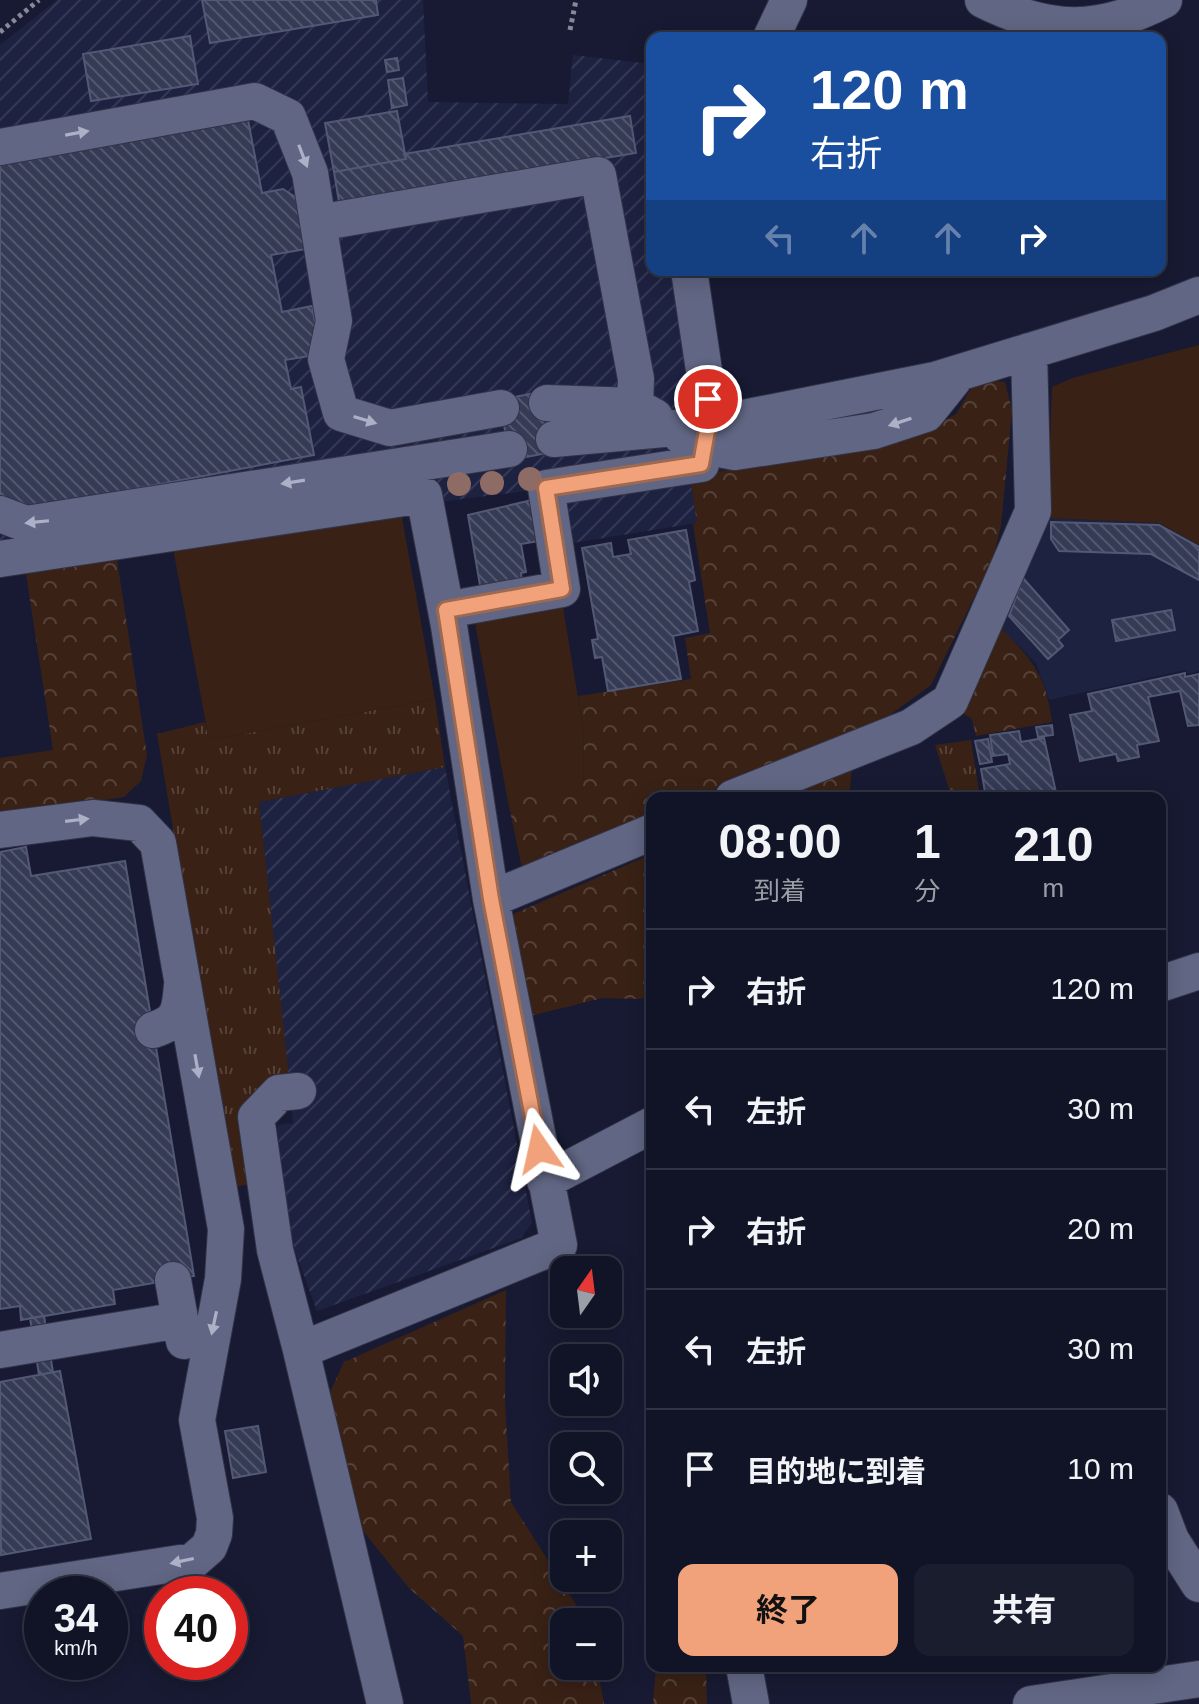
<!DOCTYPE html>
<html lang="ja">
<meta charset="utf-8">
<style>
body{margin:0;font-family:Helvetica,"Noto Sans JP",sans-serif;background:#1a1d2e;color:#f1f3f6;height:100vh;display:flex;flex-direction:column;font-size:30px;white-space:nowrap}
*{box-sizing:border-box;margin:0}
p{font-size:26px;color:#9c9ea7}
.icon{flex:none;width:44px;height:44px;fill:none;stroke:currentColor;stroke-width:2;stroke-linecap:round;stroke-linejoin:round}
.map{position:relative;flex:1;overflow:hidden}
.drawer{position:absolute;left:646px;top:792px;width:520px;height:880px;display:flex;flex-direction:column;background:#111426;border-radius:16px;box-shadow:0 4px 20px #0003,0 0 0 2px #303343}
.drawer>*{flex:none}
.hud{position:absolute;left:646px;top:32px;width:520px;height:244px;border-radius:16px;box-shadow:0 4px 20px #0003,0 0 0 2px #303343;background:#1a4fa0;color:#fff;overflow:hidden}
.needle{width:52px;rotate:14deg}
.tools{position:absolute;left:550px;top:1256px;display:grid;gap:16px}
.tools a{display:grid;place-items:center;width:72px;height:72px;border-radius:16px;background:#111426;box-shadow:0 4px 20px #0003,0 0 0 2px #303343;font-size:40px}
.speed{position:absolute;left:24px;top:1576px;display:flex;gap:16px;font-size:40px;font-weight:700;text-align:center}
.speed>*{display:grid;place-content:center;width:104px;height:104px;border-radius:50%;background:#111426;box-shadow:0 4px 20px #0003,0 0 0 2px #303343;line-height:1}
.speed small{font-size:20px;font-weight:400}
.speed .limit{border:12px solid #d22;background:#fff;color:#111}
.pin{position:absolute;display:grid;place-items:center;width:68px;height:68px;color:#fff;margin:-34px;border:4px solid #fff;border-radius:50%;box-shadow:0 2px 8px #0007}
.me{position:absolute;width:88px;margin:-44px;rotate:349deg;stroke-linejoin:round;filter:drop-shadow(0 0 6px #0008)}
.turn{display:flex;align-items:center;gap:28px;height:168px;padding:0 32px;font-size:36px}
.turn .icon{width:104px;height:104px;stroke-width:2.5}
.turn b{display:block;font-size:56px;line-height:68px}
.lanes{display:flex;align-items:center;height:76px;padding:0 32px;background:#0003;justify-content:center;gap:40px;direction:ltr}
.lanes .off{opacity:.35}
.eta{display:flex;justify-content:space-evenly;align-items:center;height:136px;text-align:center}
.eta b{font-size:48px;font-weight:700;line-height:56px}
.button{display:flex;gap:16px;margin-top:auto;padding:16px 32px}
.button a{flex:1;height:92px;border-radius:16px;background:#f1a27b;color:#111;font-size:32px;font-weight:700;line-height:92px;text-align:center}
.button a+a{background:#1a1d2e;color:#f1f3f6}
ul{padding:0;list-style:none}
li{display:flex;align-items:center;gap:24px;height:120px;padding:0 32px;border-top:2px solid #303343}
li div{flex:1}
li b{display:block;font-size:30px}
li em{font-style:normal}
.map>svg:first-child{display:block}
</style>
<div class="map">
<svg width="1199" height="1704" viewBox="0 0 1199 1704">
<defs>
<pattern id="industrial-furrows" width="10" height="10" patternUnits="userSpaceOnUse" patternTransform="scale(2)"><rect width="10" height="10" fill="#1e2241"/><path d="M-1 1l2-2M0 10L10 0M9 11l2-2" fill="none" stroke="#343854"/></pattern>
<pattern id="grass-tufts" width="24" height="20" patternUnits="userSpaceOnUse" patternTransform="scale(2)"><rect width="24" height="20" fill="#392115"/><path d="M3 7l-1-3M5 7V3M7 7l1-3M15 17l-1-3M17 17v-4M19 17l1-3" fill="none" stroke="#564238"/></pattern>
<pattern id="forest-crowns" width="20" height="18" patternUnits="userSpaceOnUse" patternTransform="scale(2)"><rect width="20" height="18" fill="#392115"/><path d="M2 6a3 3 0 1 1 6 0M12 15a3 3 0 1 1 6 0" fill="none" stroke="#564238"/></pattern>
<pattern id="building-back-hatch" width="6" height="6" patternUnits="userSpaceOnUse" patternTransform="scale(2)"><rect width="6" height="6" fill="#353a55"/><path d="M-1 5l2 2M0 0l6 6M5-1l2 2" fill="none" stroke="#52576e"/></pattern>
</defs>
<rect width="100%" height="100%" fill="#171a32"/>
<path fill="#1e2241" d="M1047,518L1159,523L1199,545V671L1188,674L1186,670L1049,700L1036,663L1001,628Z"/>
<path fill="url(#industrial-furrows)" d="M57,0H423L428,102L568,104L573,55L652,64V270H674L727,469L690,477L697,523L566,544L534,490L439,502L435,481L0,547V45Z
M445,767L532,1223L521,1238L317,1311L291,1240L277,1129L279,1125L293,1123L259,802Z"/>
<path fill="url(#grass-tufts)" d="M435,699L445,767L259,802L289,1078L255,1183L234,1187L157,734L205,722L209,740Z
M971,740L980,798H952L935,745Z"/>
<path fill="url(#forest-crowns)" d="M976,380L1005,382L1012,410L1001,526L993,559L931,685L890,715L858,731L694,798H652V815L522,868L507,797L584,781L583,728L578,696L691,679L685,638L710,633L693,524L697,523L690,477L923,433L956,414Z
M117,560L147,755L141,781L124,797L0,816V758L53,750L26,574Z
M1001,628C1033,660 1046,676 1052,722L976,736L972,719L962,713Z
M852,767L849,798H781Z
M652,854V994L640,999L603,998L530,1016L511,915Z
M506,1290L505,1402L511,1502L587,1622H564V1666H597L604,1704H471L463,1636L409,1588L363,1531L330,1392L344,1362Z
M656,1666H706L707,1704H653Z"/>
<path fill="#392115" d="M1199,345V545L1159,523L1047,518L1052,387L1072,378Z
M400,507L435,699L209,740L173,549Z
M562,601L583,728L584,782L507,797L475,623L485,612Z"/>
<path fill="url(#building-back-hatch)" stroke="#535875" stroke-width="2" d="M202,0H376L378,15L210,43Z
M190,36L198,84L91,101L83,54Z
M397,58L399,70L387,72L385,60Z
M403,78L407,105L392,108L388,80Z
M397,111L406,159L334,172L325,123Z
M630,116L636,153L339,202L334,172L406,159L404,154Z
M248,120L262,193L283,189L297,198L306,249L271,255L282,312L312,306L321,354L285,360L291,389L301,387L314,455L18,511L0,499V165Z
M545,391L557,451L511,460L499,400Z
M532,500L539,541L521,544L526,572L521,573L523,590L482,597L468,515Z
M1051,522L1159,525L1199,547V580L1151,554L1059,551L1051,539Z
M686,530L695,580L689,582L698,631L673,636L681,679L608,691L602,657L595,658L592,640L598,639L582,548L611,543L613,557L631,554L628,540Z
M1023,578L1069,630L1058,640L1063,646L1048,659L1009,616Z
M1171,610L1175,630L1116,641L1112,620Z
M1185,673V677L1199,674V725L1188,726L1180,691L1148,697L1159,741L1137,745L1139,757L1118,761L1116,754L1080,761L1070,715L1092,711L1088,694Z
M1052,725L1053,735L1038,737L1036,727Z
M1019,731L1021,742L1044,738L1057,797L1050,798L1048,792L1020,798H986L981,769L1010,764L1008,754L993,756L990,735Z
M988,739L992,762L980,764L975,741Z
M26,847L31,876L125,861L194,1276L113,1290L115,1304L21,1320L20,1306L0,1309V852Z
M44,1316L53,1372L39,1375L30,1318Z
M60,1371L91,1539L1,1555L0,1382Z
M258,1426L266,1472L233,1478L225,1431Z"/>
<g fill="none" stroke-linecap="round" stroke-linejoin="round">
<g stroke="#323347" stroke-width="38">
<path id="minor" d="M983,0C1049,33 1099,34 1164,0
M771,38L789,0
M0,147L255,101L288,117L310,173L334,321L326,359L341,413L390,428L501,408
M318,223L598,175L636,379L635,406
M689,270L712,424
M547,403L635,406L655,417
M681,436L704,446L735,452L874,431L926,414L958,374
M554,439L708,425L935,380L1154,313L1199,295
M0,514L26,524L509,449
M0,559L424,495L449,626L491,899
M446,610L562,589L546,488L701,464L708,425
M733,798L911,727L950,701L1033,511L1029,351
M0,830L93,818L139,823L158,843L226,1229L223,1279L197,1420L215,1518L214,1534L209,1547L193,1561L0,1591
M1160,984L1199,971
M153,1030C179,1022 180,1011 182,985
M298,1091L279,1093L256,1117L275,1250L301,1350
M545,1181L652,1125
M173,1280L184,1341
M0,1350L180,1320
M1160,1511L1171,1540L1199,1584
M744,1666L751,1704
M385,1704L301,1350L559,1245L491,899L652,832
M1031,1704L1199,1679"/>
</g>
<path stroke="#86899c" stroke-width="5" stroke-dasharray="4 4" stroke-linecap="butt" d="M570,30L576,0
M0,32L39,0"/>
<use href="#minor" stroke="#616684" stroke-width="36"/>
</g>
<g fill="#8e6b65">
<circle cx="530" cy="479" r="12"/>
<circle cx="492" cy="483" r="12"/>
<circle cx="459" cy="484" r="12"/>
</g>
<defs><path id="oneway-solid" d="M-6-.8H1V-3.2L6.5 0L1 3.2V.8H-6Z" transform="scale(2)"/></defs>
<g fill="#adb1c7">
<use href="#oneway-solid" transform="translate(77 133) rotate(-10)"/>
<use href="#oneway-solid" transform="translate(303 156) rotate(69)"/>
<use href="#oneway-solid" transform="translate(365 420) rotate(17)"/>
<use href="#oneway-solid" transform="translate(900 422) rotate(162)"/>
<use href="#oneway-solid" transform="translate(293 482) rotate(171)"/>
<use href="#oneway-solid" transform="translate(37 522) rotate(174)"/>
<use href="#oneway-solid" transform="translate(77 820) rotate(-7)"/>
<use href="#oneway-solid" transform="translate(197 1066) rotate(80)"/>
<use href="#oneway-solid" transform="translate(214 1323) rotate(102)"/>
<use href="#oneway-solid" transform="translate(182 1561) rotate(168)"/>
</g>
<g fill="none" stroke-linecap="round" stroke-linejoin="round">
<g stroke="#9d6950" stroke-width="20">
<path id="route" d="M539,1149L491,899L446,610L562,589L546,488L701,464L708,425L712,424L708,399"/>
</g>
<use href="#route" stroke="#f1a27b" stroke-width="14"/>
</g>
</svg>
<div class="tools">
<a><svg class="needle" viewBox="-14 -14 28 28"><path d="M0-13l5 13h-10z" fill="#e53935"/><path d="M0 13l5-13h-10z" fill="#9c9ea7"/></svg></a>
<a><svg class="icon" aria-label="sound" viewBox="0 0 24 24"><path d="M4 9h4l5-4v14l-5-4H4zM17 9q2 3 0 6"/></svg></a>
<a><svg class="icon" aria-label="search" viewBox="0 0 24 24"><circle cx="10" cy="10" r="6"/><path d="M15 15l6 6"/></svg></a>
<a>+</a>
<a>−</a>
</div>
<div class="speed"><div>34<small>km/h</small></div><div class="limit">40</div></div>
<div class="pin" style="left:708px;top:399px;background:#d93025"><svg class="icon" aria-label="arrive" viewBox="0 0 24 24"><path d="M6 21V4h12l-3 4 3 4H6"/></svg></div>
<svg class="me" style="left:539px;top:1149px" viewBox="-20 -20 40 40"><path d="M0-17L14 15 0 8-14 15z" fill="#f1a27b" stroke="#fff" stroke-width="4"/></svg>
<div class="hud">
<div class="turn"><svg class="icon" aria-label="right" viewBox="0 0 24 24"><path d="M7 20v-9h11M14 6l5 5-5 5"/></svg><div><b>120 m</b>右折</div></div>
<div class="lanes"><svg class="icon off" aria-label="left" viewBox="0 0 24 24"><path d="M17 20v-9H6M10 6l-5 5 5 5"/></svg><svg class="icon off" aria-label="ahead" viewBox="0 0 24 24"><path d="M12 20V5M6 11l6-6 6 6"/></svg><svg class="icon off" aria-label="ahead" viewBox="0 0 24 24"><path d="M12 20V5M6 11l6-6 6 6"/></svg><svg class="icon" aria-label="right" viewBox="0 0 24 24"><path d="M7 20v-9h11M14 6l5 5-5 5"/></svg></div>
</div>
<section class="drawer">
<div class="eta">
<div><b>08:00</b><p>到着</p></div>
<div><b>1</b><p>分</p></div>
<div><b>210</b><p>m</p></div>
</div>
<ul>
<li><svg class="icon" aria-label="right" viewBox="0 0 24 24"><path d="M7 20v-9h11M14 6l5 5-5 5"/></svg><div><b>右折</b></div><em>120 m</em></li>
<li><svg class="icon" aria-label="left" viewBox="0 0 24 24"><path d="M17 20v-9H6M10 6l-5 5 5 5"/></svg><div><b>左折</b></div><em>30 m</em></li>
<li><svg class="icon" aria-label="right" viewBox="0 0 24 24"><path d="M7 20v-9h11M14 6l5 5-5 5"/></svg><div><b>右折</b></div><em>20 m</em></li>
<li><svg class="icon" aria-label="left" viewBox="0 0 24 24"><path d="M17 20v-9H6M10 6l-5 5 5 5"/></svg><div><b>左折</b></div><em>30 m</em></li>
<li><svg class="icon" aria-label="arrive" viewBox="0 0 24 24"><path d="M6 21V4h12l-3 4 3 4H6"/></svg><div><b>目的地に到着</b></div><em>10 m</em></li>
</ul>
<div class="button"><a>終了</a><a>共有</a></div>
</section>
</div>
